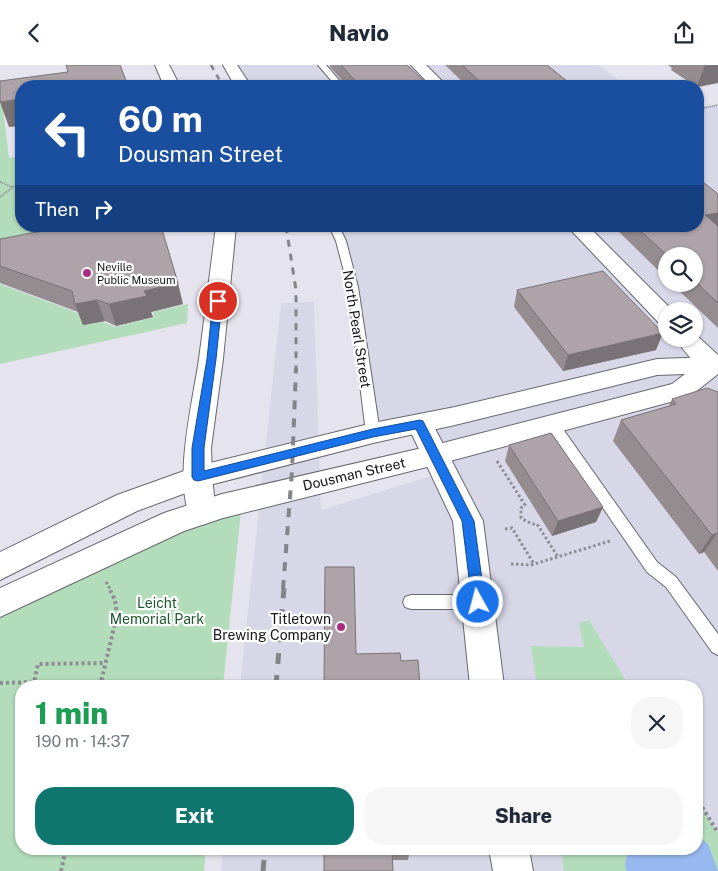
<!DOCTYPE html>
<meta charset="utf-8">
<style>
body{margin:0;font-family:"Public Sans",sans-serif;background:#f6f6f7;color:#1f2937;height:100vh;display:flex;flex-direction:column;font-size:19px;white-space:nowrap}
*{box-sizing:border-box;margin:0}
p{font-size:16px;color:#747a83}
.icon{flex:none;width:28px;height:28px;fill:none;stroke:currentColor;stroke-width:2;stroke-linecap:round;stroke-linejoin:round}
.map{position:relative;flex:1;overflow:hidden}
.sheet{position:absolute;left:15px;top:615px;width:688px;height:175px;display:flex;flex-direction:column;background:#fff;border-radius:20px;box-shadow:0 1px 4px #0004}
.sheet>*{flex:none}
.top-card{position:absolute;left:15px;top:15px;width:689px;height:152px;border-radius:20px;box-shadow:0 1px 4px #0004;background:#1a4fa0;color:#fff;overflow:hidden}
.controls{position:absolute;left:658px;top:182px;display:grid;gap:10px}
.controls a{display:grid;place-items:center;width:45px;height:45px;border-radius:50%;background:#fff;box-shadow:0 1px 4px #0004;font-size:25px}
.pin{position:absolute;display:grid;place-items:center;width:42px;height:42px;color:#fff;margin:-21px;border:2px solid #fff;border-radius:50%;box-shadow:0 1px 5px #0007}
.me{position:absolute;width:55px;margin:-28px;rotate:353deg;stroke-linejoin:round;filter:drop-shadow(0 0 4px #0008)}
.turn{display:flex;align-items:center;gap:18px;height:105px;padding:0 20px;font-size:22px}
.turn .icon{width:65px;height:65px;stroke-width:2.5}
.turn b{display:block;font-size:35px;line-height:42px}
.then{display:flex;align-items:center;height:48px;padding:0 20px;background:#0003;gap:10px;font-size:19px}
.round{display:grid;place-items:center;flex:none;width:52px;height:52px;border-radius:20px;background:#f6f6f7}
.head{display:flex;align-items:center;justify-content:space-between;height:85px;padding:0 20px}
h1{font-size:30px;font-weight:800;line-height:38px;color:#1e9e55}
.action{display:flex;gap:10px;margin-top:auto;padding:10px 20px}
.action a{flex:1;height:58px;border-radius:20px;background:#0f766e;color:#fff;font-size:20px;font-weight:800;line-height:58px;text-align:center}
.action a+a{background:#f6f6f7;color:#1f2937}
header{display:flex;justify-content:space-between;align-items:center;height:65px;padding:0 20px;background:#fff;font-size:22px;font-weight:800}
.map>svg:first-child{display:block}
</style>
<header><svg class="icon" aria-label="back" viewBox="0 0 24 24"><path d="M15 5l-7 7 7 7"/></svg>Navio<svg class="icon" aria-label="share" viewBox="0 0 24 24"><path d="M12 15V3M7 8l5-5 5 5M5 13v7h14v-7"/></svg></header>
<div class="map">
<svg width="718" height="806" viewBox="0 0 718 806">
<rect width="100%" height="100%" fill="#e5e4ee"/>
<path fill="#d8d7e8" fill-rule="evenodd" d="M230,0H598L627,21H243Z
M718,40V806H221L223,784H696V621H240L281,238L314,237L321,445L444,407L420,359L373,368L353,222L334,161H698V43ZM666,191H694V219H666ZM666,246H694V274H666Z"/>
<path fill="#b3dcba" d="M0,18L9,93L21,91V161H79L0,206Z
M0,219L116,262L154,252L153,247L188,239L187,258L0,299Z
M242,436L223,621H21V784H206L204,806H0V538Z
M589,555L629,621H537L531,581L584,582L579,558Z
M696,732L718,768V806H564L561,784H696Z"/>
<path fill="#97b9ef" d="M696,770L708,779L718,806H626L625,799L629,784H696Z"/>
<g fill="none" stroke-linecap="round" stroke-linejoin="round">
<g stroke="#686870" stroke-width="2">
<path id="lane" d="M318,0H326L344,21H336Z
M329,161H339L346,176L358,222L380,368L378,371H368L366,368L348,222L336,176Z
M553,355L558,357L657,497L676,512L718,569V590L712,587L666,522L647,507L548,363L546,360L548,357Z
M411,530H478L484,532L486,537L484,542L478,544H411L405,542L403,537L405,532Z"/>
</g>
<g stroke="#686870" stroke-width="2">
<path id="street" d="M155,0H169L180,21H164Z
M223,0H237L251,21H235Z
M216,161H236L223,294L211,383L212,412L216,448L212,456L202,460L192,456C172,418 193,336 199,294C205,250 210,206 216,161Z
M420,349L429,352L483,456L504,621H470L453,456L407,359L411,352Z
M489,784H529L533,806H493Z"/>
</g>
<g stroke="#686870" stroke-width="2">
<path id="secondary" d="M411,0H426L447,21H431Z
M567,161H588L673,246H666V259L658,257Z
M694,268L718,290V307C702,311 684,286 676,274H694Z"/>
</g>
<g stroke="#686870" stroke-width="2">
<path id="primary" d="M713,292L718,293V309L689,332L435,400L223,453L184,466L0,552V523L164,448L222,429L435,380L672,319L685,309L657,310L455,360L373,378L202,422L137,446L0,515V487L117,430L198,401L373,358L455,342L657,294Z"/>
</g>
<path stroke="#8e8d94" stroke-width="2" stroke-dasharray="1 1" stroke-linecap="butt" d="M698,44L718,40
M0,117L12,122
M0,132L13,122L21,121"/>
<path stroke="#8e8d94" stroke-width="3" stroke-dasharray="2.5 2.5" stroke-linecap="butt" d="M497,396L525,440L521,443V453L532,459H537L558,492
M505,464L512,463L534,499
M511,499L531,500L610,476
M106,517L110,524"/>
<path stroke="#8e8d94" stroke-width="4" stroke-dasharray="3 3" stroke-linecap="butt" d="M0,618L34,617L38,599L105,598
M100,621L117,550L115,535L109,523
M696,732L718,768
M61,806L66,784"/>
<use href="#lane" fill="#fff" fill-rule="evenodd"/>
<use href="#street" fill="#fff" fill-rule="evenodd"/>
<use href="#secondary" fill="#fff" fill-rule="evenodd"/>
<use href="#primary" fill="#fff" fill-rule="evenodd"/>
<path stroke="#84848b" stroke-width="2.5" stroke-dasharray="5.5 5.5" stroke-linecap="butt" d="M211,0L223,21"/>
<path stroke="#84848b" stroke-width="3" stroke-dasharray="7 7" stroke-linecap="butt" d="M286,161L296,225V305"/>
<path stroke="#84848b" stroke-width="4" stroke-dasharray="9 9" stroke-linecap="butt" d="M283,524L292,406L296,303"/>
<path stroke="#84848b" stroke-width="5" stroke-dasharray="11 11" stroke-linecap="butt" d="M276,621L284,523
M263,806L265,784"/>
</g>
<path fill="#958c90" d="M330,0H407L427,21H347L330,2Z
M445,0H547L573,21H467Z
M668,0H718L698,21H695L671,5L672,3Z
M718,129V263L672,219H694V191H666V213L613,161H698Z
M0,174L183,239L151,247L153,252L116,261L105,256L83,260L78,247L0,218Z
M517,225L656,285L563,306L514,242Z
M718,327V506L704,487L699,489L613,376L621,355L669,341L672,334Z
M509,380L603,442L596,457L552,471L505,396Z
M324,784L410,785L408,795H392Z"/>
<path fill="#797276" d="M705,0H718V18L698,22L697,21Z
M127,18L128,21H104Z
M21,34V61L9,62L0,37Z
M718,148V163L705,150Z
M432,161H443L432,163Z
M178,218L183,239L151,247L153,252L116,261L109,239L144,226Z
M97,235L105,256L83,260L75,239Z
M663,268L656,285L563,306L568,290Z
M603,442L596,457L552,471L558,456Z
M717,468L704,487L699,489L712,470Z"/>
<path fill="#ada3a8" stroke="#797276" d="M66,0H120L127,18L104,21H21V34L0,37V16L68,7Z
M341,0H407L427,19L415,21H360Z
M462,0H547L573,21H485Z
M698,113L718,129V148L705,150L718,161V238L694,215V191H668L635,161H698Z
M69,161H161L178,218L144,226L147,231L109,239L97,235L75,239L72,226L0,201V174Z
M603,206L663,268L568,290L517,225Z
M707,323L718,327V469L717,468L712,470L621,355L676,339L672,334Z
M551,368L603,442L558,456L509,380Z
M325,502H354L356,589L400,588L401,596L418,595L420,621H324Z
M324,784H410V785L392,786L393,806H324Z"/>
<path fill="#1a73e8" stroke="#114b97" d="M218,233L222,236L216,294L204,383V406L373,364L420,355L423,356L474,456L485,537L483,542L478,543L474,542L472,537L462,456L416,364L373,372L198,416L194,415L192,412V383L207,294L213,236Z"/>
<g fill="#aa2e81" stroke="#fff" stroke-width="2">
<circle cx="87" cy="208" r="5"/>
<circle cx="341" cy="562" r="5"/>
</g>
<g text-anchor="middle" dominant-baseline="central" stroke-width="4.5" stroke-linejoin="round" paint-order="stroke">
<g font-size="11" fill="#151519" stroke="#fff" text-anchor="start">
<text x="97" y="202">Neville<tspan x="97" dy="13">Public Museum</tspan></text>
</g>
<g font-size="14" fill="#151519" stroke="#fff">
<text transform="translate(357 264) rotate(81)">North Pearl Street</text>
<text transform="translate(354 409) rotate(-13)">Dousman Street</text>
</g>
<g font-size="14" fill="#1d582e" stroke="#fff">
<text x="157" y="538">Leicht<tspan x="157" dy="16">Memorial Park</tspan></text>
</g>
<g font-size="14" fill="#151519" stroke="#fff" text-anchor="end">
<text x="331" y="554">Titletown<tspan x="331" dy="16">Brewing Company</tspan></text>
</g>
</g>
</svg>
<div class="controls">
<a><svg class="icon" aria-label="search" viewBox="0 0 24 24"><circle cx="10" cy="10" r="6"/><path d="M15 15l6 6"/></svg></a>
<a><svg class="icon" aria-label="layers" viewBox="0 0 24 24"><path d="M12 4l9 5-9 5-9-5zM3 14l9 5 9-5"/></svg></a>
</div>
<div class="pin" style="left:218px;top:236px;background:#d93025"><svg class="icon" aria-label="arrive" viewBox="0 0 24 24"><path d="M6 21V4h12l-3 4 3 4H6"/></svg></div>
<svg class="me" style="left:478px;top:537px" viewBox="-20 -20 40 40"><circle r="17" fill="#1a73e8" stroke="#fff" stroke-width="3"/><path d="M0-11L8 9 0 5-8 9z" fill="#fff"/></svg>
<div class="top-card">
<div class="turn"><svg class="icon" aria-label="left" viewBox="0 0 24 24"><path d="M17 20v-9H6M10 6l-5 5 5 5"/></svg><div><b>60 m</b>Dousman Street</div></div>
<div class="then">Then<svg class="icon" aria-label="right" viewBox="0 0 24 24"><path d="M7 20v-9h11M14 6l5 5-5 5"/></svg></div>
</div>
<section class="sheet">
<div class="head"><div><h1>1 min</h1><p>190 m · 14:37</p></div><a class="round"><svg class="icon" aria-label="close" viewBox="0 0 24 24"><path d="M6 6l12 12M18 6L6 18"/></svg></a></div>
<div class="action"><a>Exit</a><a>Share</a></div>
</section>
</div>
